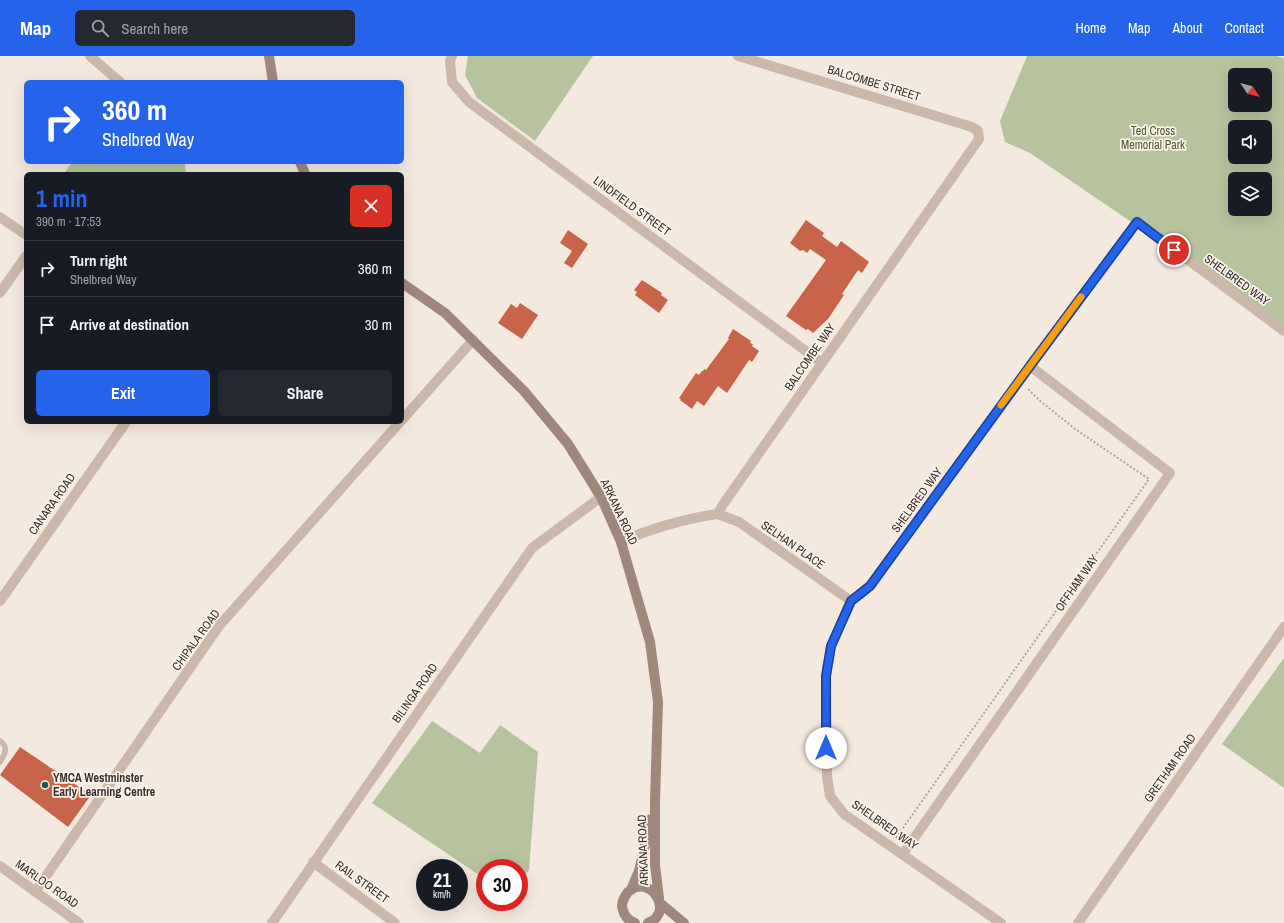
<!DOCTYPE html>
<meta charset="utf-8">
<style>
body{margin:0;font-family:"Archivo Narrow",sans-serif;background:#242831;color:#f1f3f6;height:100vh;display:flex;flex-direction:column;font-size:15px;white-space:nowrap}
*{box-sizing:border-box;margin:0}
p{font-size:13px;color:#9ea1a6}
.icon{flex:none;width:22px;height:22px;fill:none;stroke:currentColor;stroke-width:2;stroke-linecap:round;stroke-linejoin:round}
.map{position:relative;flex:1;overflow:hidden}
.side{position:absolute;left:24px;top:116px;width:380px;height:252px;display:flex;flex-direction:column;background:#171b24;border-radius:6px;box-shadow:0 4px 16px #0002}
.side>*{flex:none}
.banner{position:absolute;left:24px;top:24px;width:380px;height:84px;border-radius:6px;box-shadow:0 4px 16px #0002;background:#2563eb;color:#fff;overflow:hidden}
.needle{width:26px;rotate:125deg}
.fabs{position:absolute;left:1228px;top:12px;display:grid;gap:8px}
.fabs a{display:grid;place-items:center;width:44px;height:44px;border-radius:6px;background:#171b24;box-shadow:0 4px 16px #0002;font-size:20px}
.speed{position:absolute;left:416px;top:803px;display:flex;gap:8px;font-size:20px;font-weight:700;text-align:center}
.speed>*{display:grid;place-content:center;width:52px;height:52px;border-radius:50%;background:#171b24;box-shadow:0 4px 16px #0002;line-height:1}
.speed small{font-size:10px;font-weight:400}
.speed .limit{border:6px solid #d22;background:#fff;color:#111}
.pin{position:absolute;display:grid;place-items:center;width:34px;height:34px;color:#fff;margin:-17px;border:2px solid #fff;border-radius:50%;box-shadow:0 1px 4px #0007}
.me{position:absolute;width:44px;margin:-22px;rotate:0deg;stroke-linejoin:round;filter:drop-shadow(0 0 3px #0008)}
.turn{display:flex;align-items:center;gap:14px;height:84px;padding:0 12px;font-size:18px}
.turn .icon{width:52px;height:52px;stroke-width:2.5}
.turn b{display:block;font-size:28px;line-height:34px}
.round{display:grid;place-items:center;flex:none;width:42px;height:42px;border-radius:6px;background:#242831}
.summary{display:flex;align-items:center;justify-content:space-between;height:68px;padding:0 12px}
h1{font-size:24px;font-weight:700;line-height:30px;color:#2563eb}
.button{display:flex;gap:8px;margin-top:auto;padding:8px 12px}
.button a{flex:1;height:46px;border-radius:6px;background:#2563eb;color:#fff;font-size:16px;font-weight:700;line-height:46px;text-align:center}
.button a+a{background:#242831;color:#f1f3f6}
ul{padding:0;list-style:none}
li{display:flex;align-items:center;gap:12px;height:56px;padding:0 12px;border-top:1px solid #363941}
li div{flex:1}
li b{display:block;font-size:15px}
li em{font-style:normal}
header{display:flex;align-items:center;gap:24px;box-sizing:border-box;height:56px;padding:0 20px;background:#2563eb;color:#fff}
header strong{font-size:19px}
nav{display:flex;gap:22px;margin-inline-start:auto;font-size:14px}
.search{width:280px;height:36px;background:#242831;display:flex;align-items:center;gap:10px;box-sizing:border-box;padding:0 14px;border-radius:6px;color:#9ea1a6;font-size:15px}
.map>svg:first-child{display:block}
</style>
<header>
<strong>Map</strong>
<div class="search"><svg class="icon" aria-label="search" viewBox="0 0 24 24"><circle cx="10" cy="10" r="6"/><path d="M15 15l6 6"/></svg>Search here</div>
<nav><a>Home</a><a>Map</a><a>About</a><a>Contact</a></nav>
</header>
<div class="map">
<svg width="1284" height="867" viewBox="0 0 1284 867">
<rect width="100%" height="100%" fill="#f3e9df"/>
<path fill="#b7c39e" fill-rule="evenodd" d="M468,0H593L535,85L477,42L465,19Z
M1027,0H1276L1284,2V278L1143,174L1030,97L1005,86L1000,65ZM1235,19H1265V49H1235ZM1235,71H1265V101H1235ZM1235,123H1265V153H1235Z
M72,106H185L186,118H64Z
M1284,602V732L1222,688Z
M432,665L480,697L500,669L538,696L529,814L519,826V812H485V823L372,747Z"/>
<path fill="#c76449" d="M806,164L824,177L822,180L837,191L841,185L869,206L862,217L858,214L842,238L844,239L828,263L813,277L808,273L806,274L786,260L826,204L810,193L807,197L803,194L800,195L790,187Z
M568,174L588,188L572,212L564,207L572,195L560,187Z
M642,224L662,237L661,239L668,244L659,257L635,239L637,236L634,234Z
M520,247L538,259L522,283L498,267L511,248L517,252Z
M733,273L751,285L750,287L753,288L752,290L759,295L752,306L749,304L727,337L718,330L704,350L697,345L692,353L680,344L681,343L679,342L696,317L699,319L702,315H703L704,313L706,314L729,283L728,282Z
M20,691L91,739L68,771L0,719Z"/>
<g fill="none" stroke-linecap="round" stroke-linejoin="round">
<path stroke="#b8a294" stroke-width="2" stroke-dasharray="2 2" stroke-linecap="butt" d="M896,782L1149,423L1075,373L1039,344L1027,332"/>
<path stroke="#ccb8aa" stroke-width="5.5" d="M0,685C9,691 5,698 0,706"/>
<path stroke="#ccb8aa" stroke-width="10" d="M90,0L120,26
M452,0L450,5L452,26L469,46L822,307
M0,161L26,179
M0,237L26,200
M402,364L473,284
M718,458L739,466L851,545
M621,486C648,473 688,462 718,458L722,450L979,83L978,75L972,71L738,0
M0,545L126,366
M903,798L1170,417L1030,310
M313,806L395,867
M35,836L219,570L400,366
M272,867L532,492L601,441
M1001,867L844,758L830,740L827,720L826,620L831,590L851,545L870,530L1030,310L1137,166L1284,275
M1078,867L1284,571"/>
<path stroke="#ccb8aa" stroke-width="10" d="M0,810L79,867"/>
<path stroke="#9f877b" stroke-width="10" d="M269,0L273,26
M300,106L305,118
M402,227L445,257L524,335L568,388L601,441L621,486L650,586L658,646L655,745V809L659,842
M631,834L639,815L651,763
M660,847L684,867
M635,867C627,864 623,858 622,850C622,845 625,840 628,836C649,816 676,856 648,867"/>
</g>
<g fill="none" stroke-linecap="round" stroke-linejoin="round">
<g stroke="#184099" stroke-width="10">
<path id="route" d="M826,692V620L831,590L851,545L870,530L1030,310L1137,166L1174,194"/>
</g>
<use href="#route" stroke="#2563eb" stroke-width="7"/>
<path stroke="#f59e0b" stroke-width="7" d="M1001,349L1081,241"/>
</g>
<circle fill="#1e595b" stroke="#faf3eb" stroke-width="1.5" cx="45" cy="729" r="4"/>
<g text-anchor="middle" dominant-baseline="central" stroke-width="3.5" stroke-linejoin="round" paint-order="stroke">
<g font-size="12" fill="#392e2a" stroke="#faf3eb">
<text transform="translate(874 27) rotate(17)">BALCOMBE STREET</text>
<text transform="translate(632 150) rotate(36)">LINDFIELD STREET</text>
<text transform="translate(1237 224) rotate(36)">SHELBRED WAY</text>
<text transform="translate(810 301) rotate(-55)">BALCOMBE WAY</text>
<text transform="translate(917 444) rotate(-54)">SHELBRED WAY</text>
<text transform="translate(52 448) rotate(-55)">CANARA ROAD</text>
<text transform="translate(619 456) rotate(65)">ARKANA ROAD</text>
<text transform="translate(793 489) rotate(35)">SELHAN PLACE</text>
<text transform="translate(1077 527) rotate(-55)">OFFHAM WAY</text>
<text transform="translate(196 584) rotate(-54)">CHIPALA ROAD</text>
<text transform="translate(415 637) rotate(-55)">BILINGA ROAD</text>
<text transform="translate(1170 712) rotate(-55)">GRETHAM ROAD</text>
<text transform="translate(885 769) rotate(35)">SHELBRED WAY</text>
<text transform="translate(643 794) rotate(-92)">ARKANA ROAD</text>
<text transform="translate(362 826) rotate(36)">RAIL STREET</text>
<text transform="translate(47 828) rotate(35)">MARLOO ROAD</text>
</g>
<g font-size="12" fill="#49582d" stroke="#faf3eb">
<text x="1153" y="75">Ted Cross<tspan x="1153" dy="14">Memorial Park</tspan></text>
</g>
<g font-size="12" font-weight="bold" fill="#392e2a" stroke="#faf3eb" text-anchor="start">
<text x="53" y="722">YMCA Westminster<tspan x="53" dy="14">Early Learning Centre</tspan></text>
</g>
</g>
</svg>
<div class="fabs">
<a><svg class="needle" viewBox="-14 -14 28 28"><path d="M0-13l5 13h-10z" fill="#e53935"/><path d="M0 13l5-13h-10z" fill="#9ea1a6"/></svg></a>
<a><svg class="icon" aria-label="sound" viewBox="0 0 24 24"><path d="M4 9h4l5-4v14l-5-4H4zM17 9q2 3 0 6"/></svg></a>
<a><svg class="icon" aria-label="layers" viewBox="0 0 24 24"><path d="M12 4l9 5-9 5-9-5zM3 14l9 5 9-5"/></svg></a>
</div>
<div class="speed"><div>21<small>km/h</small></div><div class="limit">30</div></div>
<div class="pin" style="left:1174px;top:194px;background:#d93025"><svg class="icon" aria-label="arrive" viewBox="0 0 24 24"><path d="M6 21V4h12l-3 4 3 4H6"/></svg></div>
<svg class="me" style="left:826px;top:692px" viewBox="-20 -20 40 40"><circle r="19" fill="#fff"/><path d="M0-13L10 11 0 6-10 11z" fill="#2563eb"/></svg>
<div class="banner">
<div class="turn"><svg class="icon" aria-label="right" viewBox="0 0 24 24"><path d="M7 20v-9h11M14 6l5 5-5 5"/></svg><div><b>360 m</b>Shelbred Way</div></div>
</div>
<section class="side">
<div class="summary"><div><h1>1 min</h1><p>390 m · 17:53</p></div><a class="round" style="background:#d93025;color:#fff"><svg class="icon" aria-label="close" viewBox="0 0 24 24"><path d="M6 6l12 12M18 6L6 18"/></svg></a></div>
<ul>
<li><svg class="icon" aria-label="right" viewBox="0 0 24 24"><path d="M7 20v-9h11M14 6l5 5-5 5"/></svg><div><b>Turn right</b><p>Shelbred Way</p></div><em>360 m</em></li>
<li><svg class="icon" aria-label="arrive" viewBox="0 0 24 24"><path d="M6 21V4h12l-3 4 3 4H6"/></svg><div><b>Arrive at destination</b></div><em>30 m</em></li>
</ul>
<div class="button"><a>Exit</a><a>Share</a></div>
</section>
</div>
